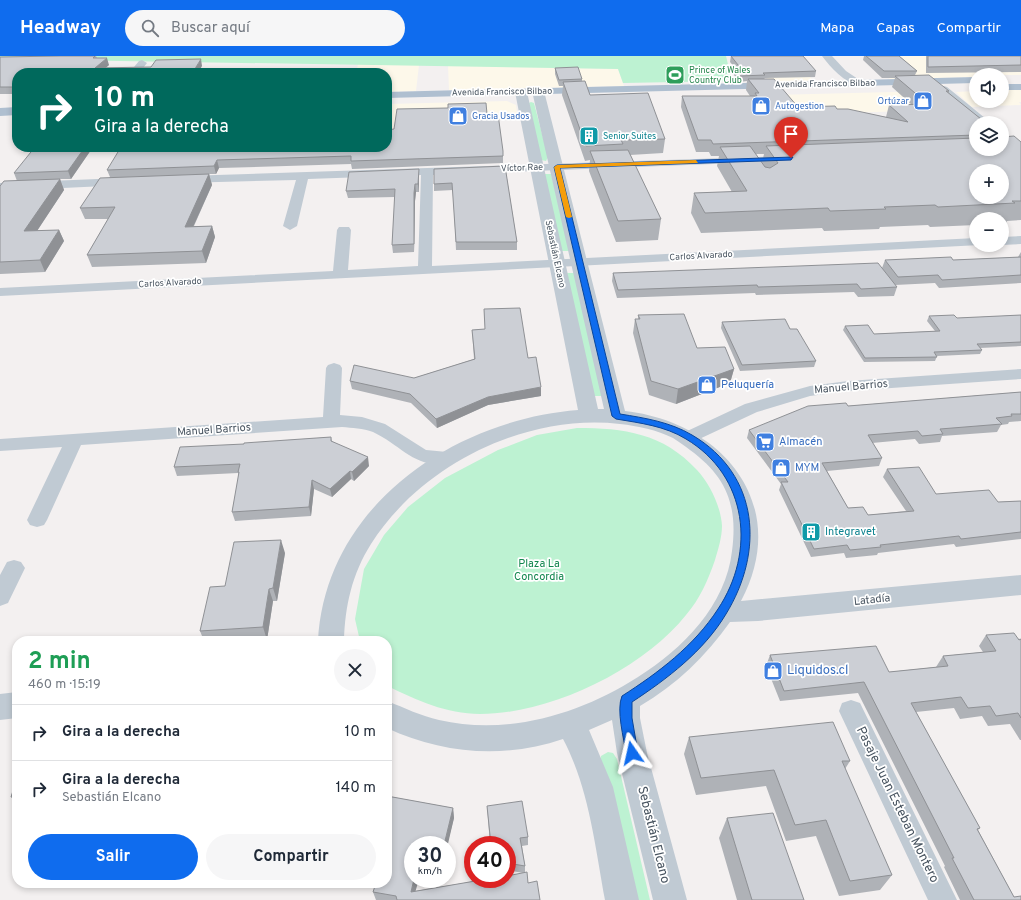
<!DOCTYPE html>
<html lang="es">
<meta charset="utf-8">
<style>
body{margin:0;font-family:Overpass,sans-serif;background:#f6f6f7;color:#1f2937;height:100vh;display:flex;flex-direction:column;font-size:15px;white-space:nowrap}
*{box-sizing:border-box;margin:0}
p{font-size:13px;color:#747a83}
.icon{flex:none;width:22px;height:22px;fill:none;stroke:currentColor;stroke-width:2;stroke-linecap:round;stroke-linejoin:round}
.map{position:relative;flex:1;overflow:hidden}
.panel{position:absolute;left:12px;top:580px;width:380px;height:252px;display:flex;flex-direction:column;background:#fff;border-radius:16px;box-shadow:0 2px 6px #0003}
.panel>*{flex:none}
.banner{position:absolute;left:12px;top:12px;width:380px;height:84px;border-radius:16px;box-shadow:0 2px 6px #0003;background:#00695c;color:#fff;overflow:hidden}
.fabs{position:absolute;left:969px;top:12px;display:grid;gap:8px}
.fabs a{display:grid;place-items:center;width:40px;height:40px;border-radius:50%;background:#fff;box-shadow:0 2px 6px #0003;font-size:20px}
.speed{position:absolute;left:404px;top:780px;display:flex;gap:8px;font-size:20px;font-weight:700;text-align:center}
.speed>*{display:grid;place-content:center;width:52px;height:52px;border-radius:50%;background:#fff;box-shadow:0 2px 6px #0003;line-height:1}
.speed small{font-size:10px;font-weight:400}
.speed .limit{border:6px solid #d22;background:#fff;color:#111}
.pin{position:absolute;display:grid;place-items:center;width:34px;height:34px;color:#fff;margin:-41px -17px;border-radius:50% 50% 50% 0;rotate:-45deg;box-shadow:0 0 4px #0007}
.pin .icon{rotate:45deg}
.me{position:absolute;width:44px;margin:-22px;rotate:349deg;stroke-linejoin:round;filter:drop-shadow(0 0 3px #0008)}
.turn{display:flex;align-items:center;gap:14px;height:84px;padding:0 16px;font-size:18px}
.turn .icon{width:52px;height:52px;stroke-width:2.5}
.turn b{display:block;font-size:28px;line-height:34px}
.round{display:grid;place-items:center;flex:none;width:42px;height:42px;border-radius:21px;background:#f6f6f7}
.head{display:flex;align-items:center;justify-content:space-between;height:68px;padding:0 16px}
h1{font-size:24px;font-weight:700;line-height:30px;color:#1e9e55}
.primary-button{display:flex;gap:8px;margin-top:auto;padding:8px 16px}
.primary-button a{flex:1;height:46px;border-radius:24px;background:#0f6cee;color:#fff;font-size:16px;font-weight:700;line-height:46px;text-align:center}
.primary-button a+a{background:#f6f6f7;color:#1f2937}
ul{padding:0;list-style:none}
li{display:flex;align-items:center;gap:12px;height:56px;padding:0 16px;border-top:1px solid #e0e1e3}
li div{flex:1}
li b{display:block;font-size:15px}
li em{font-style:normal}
header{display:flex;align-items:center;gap:24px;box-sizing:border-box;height:56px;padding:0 20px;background:#0f6cee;color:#fff}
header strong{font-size:19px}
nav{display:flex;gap:22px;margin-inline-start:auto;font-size:14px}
.search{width:280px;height:36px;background:#f6f6f7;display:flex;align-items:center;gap:10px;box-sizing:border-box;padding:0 14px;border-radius:22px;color:#747a83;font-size:15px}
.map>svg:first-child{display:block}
</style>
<header>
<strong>Headway</strong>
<div class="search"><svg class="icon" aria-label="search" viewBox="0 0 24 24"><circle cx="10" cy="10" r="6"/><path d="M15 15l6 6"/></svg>Buscar aquí</div>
<nav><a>Mapa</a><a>Capas</a><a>Compartir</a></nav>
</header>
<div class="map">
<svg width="1021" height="844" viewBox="0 0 1021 844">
<rect width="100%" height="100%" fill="#f3f0f0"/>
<path fill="#fdf8ea" d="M891,0H1021V19H976V21L890,23L868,2Z
M753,4L809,20L814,25L770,26Z
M358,8L419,9L416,35L387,36V17H356Z
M448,9L618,13L624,30L449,34Z
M1021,33V46H1019L1021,49L972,51L956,36L976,35V45H1002V34Z
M934,35L913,55L799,58L694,41Z
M507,45L516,49L518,63L394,66L393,79H387V48Z"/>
<path fill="#bdf2d2" d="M0,0H726L732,25L623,27L618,13L0,3Z
M531,46L534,47L548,101L546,105L541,104L529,47Z
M544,118H551L570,195H560Z
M567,217H576L605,340H593Z
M577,372C624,372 663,377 697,414C710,428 721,451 722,470C722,481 718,494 715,504C708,524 700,543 686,559C642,614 550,658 480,658C446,658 417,644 387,630V585H360L355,563L364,513L384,479L408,451L445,422L498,394L537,379Z
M608,696L613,697L617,703L650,844H631L600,706L601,700Z"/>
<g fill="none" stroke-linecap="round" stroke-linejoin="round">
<path fill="#c0cad3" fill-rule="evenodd" d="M822,0H832L846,15L864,27L859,30C844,26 831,12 822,0Z
M142,4L147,7L139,17H129L139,5Z
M944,30L947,31L991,67H979L941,35L939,33Z
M788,100L794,103L792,105L433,119L432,210L976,182V189H980L0,240V232L333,215L337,174L339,171H349L351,174L348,214L418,210L421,119L308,123L297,170L290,174L283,170L296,124L181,127L179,124L185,120Z
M122,122L128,126L126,129L0,135V127Z
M1021,180V188L1002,189V181Z
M334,307L340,309L342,312L340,359L362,361L385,368L426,394L458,397L460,401L458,405C416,417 405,391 373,376C363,372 352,372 342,371L81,389L47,464L44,469L37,471L30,469L27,464L62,391L0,395V383L323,361L326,312L328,309Z
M1021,313V323L848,335L810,340L757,356L695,385L689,387L683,385L680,381L683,377L745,348L810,330L848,325Z
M14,504L21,506L25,512L8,547L0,550V519L7,506Z
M851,644L860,647L957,844H928L839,655L842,647Z"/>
<path fill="#c0cad3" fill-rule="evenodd" d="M538,32L544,35L625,355C723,366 792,449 741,545L1021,519V539L758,565L730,566C706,600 676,629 640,650V662L647,697L687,844H653L617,697L612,664L589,674L613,731L639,844H605C595,790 589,732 563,683C505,703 442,698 387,672V645C405,652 421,660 439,664C508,680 580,658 638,621C683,593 726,549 732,495C738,450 727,421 690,394C685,390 679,386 673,382C657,374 638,370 620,368C526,357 421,409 371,488C352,518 345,550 344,585H318C325,451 452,364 578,354L515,36L517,34L521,33L527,36L598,353H604L532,35Z
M17,636V662L0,664V638Z"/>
<path fill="#afbfd0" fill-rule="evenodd" d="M976,21V27L387,42V36Z
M1002,28H1021V34H1002Z
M17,51V59L0,60V52Z"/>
</g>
<path fill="#afb2b7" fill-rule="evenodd" d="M96,0L97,2L109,9L105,12L202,10L17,17V38H0V1Z
M731,0L816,15L815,21L765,22L764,23L798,51L837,53L886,61L889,49H912L892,31L895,22H882L863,4L864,0H899L917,15L915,19L949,35V37L976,67V93L1021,86V164L1007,165L1006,167L1002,168V163H976V169L930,171L928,169L880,171L879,173L824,175L822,172L701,177L691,157L694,137L732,136L717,110L719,100H711L709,96H696L681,51L682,40H750L746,34L747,25L739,26L734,19L735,14H737L730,6ZM756,98H764L762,107Z
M926,0H1021V16L926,17Z
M555,12L582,23V25L590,39L665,83L663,97L630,99L661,163L658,184L616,186L589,115L590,104L585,105L562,39L563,30H559L555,18Z
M487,58L503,95V107L352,113L351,108L219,112L216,118H209L212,129L194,170H212L215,181L206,207L92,211L87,199L108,163H85L80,152L110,121L107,114L394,73Z
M93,91L71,123H60L64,134L37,175L59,174L64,185L45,216L0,218V130L17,125L14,117Z
M505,110L517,186V194H456L453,134L434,135V128Z
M419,121V136H416L415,145L414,196L393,197L392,189L395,141L348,142L346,135Z
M1021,196V227L939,232L935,227L895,229L897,231L894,240L858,241L854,236L756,239L755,237L617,242L612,225L613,217L882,212L885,204H953L1018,201Z
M484,253L528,302L541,340L488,349L437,372L411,347L352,333L350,325L414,322L474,303L472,274L485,273Z
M638,259L734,313L730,327L676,348L649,339L633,277L635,263H638Z
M1021,259V290L980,292L982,294L980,298L937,300L935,305L864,306L843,274L845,270L874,278L935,275L927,265L929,260L957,262Z
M722,266L790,273L816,305L814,311L740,315L721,272Z
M1021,336V365L1009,366L1008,368L1001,369L997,376L942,380L940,386L919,388L915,383L872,387L882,402L879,410L827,415L848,452L868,459L906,455L883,421L887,413L936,438L998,446L1021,445V483L956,491L954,488L878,497L877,499L846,502L844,497L811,501L779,434L781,428L747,382L749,374L848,350Z
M331,381L332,385L369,410L354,425L351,423L332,441L314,433L311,460L235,465L232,456L239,419L238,417L177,420L174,411L244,388Z
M285,497L277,545H273L267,584L250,585H204L200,575L225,530Z
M986,579L1021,583V684H1020L1010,668L988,670L982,660L960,663L954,652L916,656L980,772L978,774L1014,841L1021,844H960L944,811L945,810L858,637L780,645L766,610L770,599L889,616L936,611L943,600L983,596L979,590Z
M689,681L850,705L845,713L892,819L880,834L839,840L816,780L786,785L766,730L696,739L684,698Z
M17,722V747L11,741Z
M387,740L453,752L454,762L447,789H413L415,835L523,817L507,814V789H490L487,750L528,781V789L522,790L525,810V816L528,827L540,844H376L373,836L387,827Z
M727,762L804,844H737L719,782Z"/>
<path fill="#8f9195" d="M107,2L109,9L100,17L95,12Z
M201,3L202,10L198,17L193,16Z
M85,91H93L71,123L68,115Z
M217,104L219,112L216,118L214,110Z
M419,113V136L418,128Z
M209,118L212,129L188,182L185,171Z
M60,123L64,134L29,187L24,175Z
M415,128L416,136L415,145L414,196V137Z
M212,170L215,181L206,207L202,195Z
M59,174L64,185L45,216L40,204Z
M734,313L730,327L676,348L678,333Z
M541,331V340L488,349L437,372L436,363L488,341Z
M368,401L369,410L354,425L352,416Z
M350,415L351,423L332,441L330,433Z
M312,424L314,433L311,460L309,451Z
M281,484L285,497L277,545L273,532Z
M269,533L273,545L267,584L263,571Z
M453,752L454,762L447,792V789H444Z
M414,823H419L413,844L411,836Z"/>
<path fill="#cccfd5" stroke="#8f9195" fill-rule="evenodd" d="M60,0H95L93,2H107L95,12L151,11L156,4L201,3L193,16H204L203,17H17V31H0V1Z
M731,0H803L816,15L763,17L765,19L740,20L735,14H742Z
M866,0H899L917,15H884Z
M928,0H1021V9L928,11Z
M578,11L582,23L559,24L555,12Z
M929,19L949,35H946L986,67H976V79L713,88L711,84H698L682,40H757L755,37H759L748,23H774L798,51L835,50L837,53H848L908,66L889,49L928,48L895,20Z
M585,25L590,39L648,37L665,83L621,84L623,88L586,90L563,26Z
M486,47L487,58H498L503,95V100L351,105V100L217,104L214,110L107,114L121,91H387V74L394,73L397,53L448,52V48Z
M1014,80L1021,86V145H1012L1015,147L938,151L935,149L884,151L886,153L830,155L828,152L705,157L694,137L747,135L720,91L750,90L765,111L770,112L778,107L766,90L976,82V93H1002V81ZM976,115H1002V141H976Z
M35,91H85L68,115L14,117Z
M628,94L661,163L618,165L590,95Z
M505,110L517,186H456L452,127L434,128V113Z
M419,113L418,128H415L414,137V188L392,189L395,133L346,135L349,116Z
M209,118L185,171L212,170L202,195L87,199L115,151L80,152L100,122Z
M60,123L24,175L59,174L40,204L0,206V130L4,125Z
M951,201L953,204L1021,201V219L942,224L938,219L898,221L885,204Z
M878,207L897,231L861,233L857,228L758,231L757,229L618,234L613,217Z
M520,252L528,302L536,301L541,331L488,341L436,363L410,338L350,325L354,309L414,322L475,303L472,274L485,273L484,253Z
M684,258L697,292L725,291L734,313L678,333L651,325L635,263H640L638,259Z
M954,259L957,262L1021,259V286L977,288L982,294L934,296L937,301L865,302L845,270L868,269L874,278L940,275L929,260Z
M785,263L790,273H797L816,305L742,309L722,266Z
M1021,336V358H1011L1012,360L996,362L1002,368L940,373L943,378L922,380L918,375L868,379L882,402L822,407L848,452L863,451L868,459L914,455L887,413L919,411L936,438L989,434L998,446L1021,445V476L961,483L959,480L880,489L881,491L850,494L847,489L814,493L781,426H788L749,374L808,350L846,347L848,350Z
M331,381V385L368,401L352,416L350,415L330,433L312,424L309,451L232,456L239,416H238L240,408L174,411L180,391L244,388V387Z
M281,484L273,532L269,533L263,571L200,575L210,531L225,530L234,486Z
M1014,577L1019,584L1021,583V662L1018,657L996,660L990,650L968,652L961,641L911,647L980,772L977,773L1014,841L1021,840V844H974L952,802H954L864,626L784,635L770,599L876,590L889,616L948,610L943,600L996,595L986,579Z
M833,666L850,705H842L892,819L850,825L826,764L795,769L774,714L701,722L689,681Z
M17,722V740L11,741Z
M387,740L453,752L444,789H413V823H414L411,836L487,823H507V820L527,816L528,827L537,825L540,844H397L396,840L373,836L376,827H387V788L388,784H387Z
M522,745L528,781L520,782L525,810L507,807V789H491L487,750Z
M773,757L804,844H752L727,762Z"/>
<path fill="#0f6cee" stroke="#0a469b" d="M793,101L791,104L560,112L620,358C645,362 670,366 692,379C760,419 764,496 726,558C704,595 667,623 632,646V662L638,697L637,701L632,703L628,701L626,697C624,683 616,654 622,640C658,617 694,590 718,553C756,496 748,420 686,383C665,370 640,367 616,363L612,360L554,111L557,109Z"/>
<path fill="#f59e0b" d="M696,104L698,107L560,112L572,161L569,162L566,161L554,111L557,109Z"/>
<defs>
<g id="stadium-square" transform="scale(1)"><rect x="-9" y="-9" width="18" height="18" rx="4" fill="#2e9e5b" stroke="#fff"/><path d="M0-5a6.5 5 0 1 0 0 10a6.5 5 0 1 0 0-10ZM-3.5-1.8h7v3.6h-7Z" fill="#fff"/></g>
<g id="shop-square" transform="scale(1)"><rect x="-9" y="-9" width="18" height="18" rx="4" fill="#3f7fe0" stroke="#fff"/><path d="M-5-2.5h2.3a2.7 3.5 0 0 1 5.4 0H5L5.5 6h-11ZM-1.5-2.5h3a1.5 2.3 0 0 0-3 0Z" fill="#fff"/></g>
<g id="building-square" transform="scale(1)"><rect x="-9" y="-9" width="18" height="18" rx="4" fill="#0f9aa8" stroke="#fff"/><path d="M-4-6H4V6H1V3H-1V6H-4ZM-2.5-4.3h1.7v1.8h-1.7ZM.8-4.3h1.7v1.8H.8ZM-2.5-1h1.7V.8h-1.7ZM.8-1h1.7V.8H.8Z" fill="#fff"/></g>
<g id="supermarket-square" transform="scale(1)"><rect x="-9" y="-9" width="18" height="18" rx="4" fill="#3f7fe0" stroke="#fff"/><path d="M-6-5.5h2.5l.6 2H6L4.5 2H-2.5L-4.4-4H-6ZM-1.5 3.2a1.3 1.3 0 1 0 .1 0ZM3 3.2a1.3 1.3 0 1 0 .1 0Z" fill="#fff"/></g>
</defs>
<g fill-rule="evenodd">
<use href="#stadium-square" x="675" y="19"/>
<use href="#shop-square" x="923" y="45"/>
<use href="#shop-square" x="761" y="50"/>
<use href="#shop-square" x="458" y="60"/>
<use href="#building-square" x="589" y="80"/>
<use href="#shop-square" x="707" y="329"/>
<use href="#supermarket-square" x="765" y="386"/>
<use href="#shop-square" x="781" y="412"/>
<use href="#building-square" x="811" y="476"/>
<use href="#shop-square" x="773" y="615"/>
</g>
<g text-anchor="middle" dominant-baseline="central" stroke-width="3.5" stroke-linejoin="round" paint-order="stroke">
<g font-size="9" fill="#27864d" stroke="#fff" text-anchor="start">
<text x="689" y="14">Prince of Wales<tspan x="689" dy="10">Country Club</tspan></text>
</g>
<g font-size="9" fill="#47535f" stroke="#fff">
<text transform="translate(825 28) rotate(-1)">Avenida Francisco Bilbao</text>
<text transform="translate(502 36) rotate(-1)">Avenida Francisco Bilbao</text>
<text transform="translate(522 112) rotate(-2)">Víctor Rae</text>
<text transform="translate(555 198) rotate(78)">Sebastián Elcano</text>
<text transform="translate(701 200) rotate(-3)">Carlos Alvarado</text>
<text transform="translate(170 227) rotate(-3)">Carlos Alvarado</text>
</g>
<g font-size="9" fill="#366cbe" stroke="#fff" text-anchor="start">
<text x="909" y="45" text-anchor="end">Ortúzar</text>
<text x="775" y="50">Autogestion</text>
<text x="472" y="60">Gracia Usados</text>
</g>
<g font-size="9" fill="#0d838f" stroke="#fff" text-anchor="start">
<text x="603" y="80">Senior Suites</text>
</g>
<g font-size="11" fill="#366cbe" stroke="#fff" text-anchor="start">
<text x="721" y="329">Peluquería</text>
<text x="779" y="386">Almacén</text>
<text x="795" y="412">MYM</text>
</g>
<g font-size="11" fill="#47535f" stroke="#fff">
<text transform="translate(851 331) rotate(-5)">Manuel Barrios</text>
<text transform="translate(214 374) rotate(-4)">Manuel Barrios</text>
<text transform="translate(872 544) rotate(-6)">Latadía</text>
</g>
<g font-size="11" fill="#0d838f" stroke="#fff" text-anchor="start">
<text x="825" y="476">Integravet</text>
</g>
<g font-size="11" fill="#12864e" stroke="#fff">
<text x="539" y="508">Plaza La<tspan x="539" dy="13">Concordia</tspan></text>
</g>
<g font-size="13" fill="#366cbe" stroke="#fff" text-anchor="start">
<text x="787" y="615">Liquidos.cl</text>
</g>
<g font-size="13" fill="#47535f" stroke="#fff">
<text transform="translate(897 749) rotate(64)">Pasaje Juan Esteban Montero</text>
<text transform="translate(653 779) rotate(76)">Sebastián Elcano</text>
</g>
</g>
</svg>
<div class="fabs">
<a><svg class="icon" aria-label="sound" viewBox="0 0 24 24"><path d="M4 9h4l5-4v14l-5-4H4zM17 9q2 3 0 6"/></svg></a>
<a><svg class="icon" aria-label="layers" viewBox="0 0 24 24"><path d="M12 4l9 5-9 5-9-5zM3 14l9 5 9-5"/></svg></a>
<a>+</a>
<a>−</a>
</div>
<div class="speed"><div>30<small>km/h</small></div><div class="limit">40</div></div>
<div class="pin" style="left:791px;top:102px;background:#d93025"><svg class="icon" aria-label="arrive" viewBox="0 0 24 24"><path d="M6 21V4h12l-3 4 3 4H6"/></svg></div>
<svg class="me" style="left:632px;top:697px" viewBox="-20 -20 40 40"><path d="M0-17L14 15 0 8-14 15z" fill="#0f6cee" stroke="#fff" stroke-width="4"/></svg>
<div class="banner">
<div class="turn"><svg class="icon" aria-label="right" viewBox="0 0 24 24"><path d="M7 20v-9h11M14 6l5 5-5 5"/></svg><div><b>10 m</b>Gira a la derecha</div></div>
</div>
<section class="panel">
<div class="head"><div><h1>2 min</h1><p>460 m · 15:19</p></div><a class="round"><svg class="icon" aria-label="close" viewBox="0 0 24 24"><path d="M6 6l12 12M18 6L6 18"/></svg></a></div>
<ul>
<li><svg class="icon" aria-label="right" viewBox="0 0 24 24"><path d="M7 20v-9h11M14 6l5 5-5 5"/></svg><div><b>Gira a la derecha</b></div><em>10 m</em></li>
<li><svg class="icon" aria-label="right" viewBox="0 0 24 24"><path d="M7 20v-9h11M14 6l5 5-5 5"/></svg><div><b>Gira a la derecha</b><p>Sebastián Elcano</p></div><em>140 m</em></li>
</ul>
<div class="primary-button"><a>Salir</a><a>Compartir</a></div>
</section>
</div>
